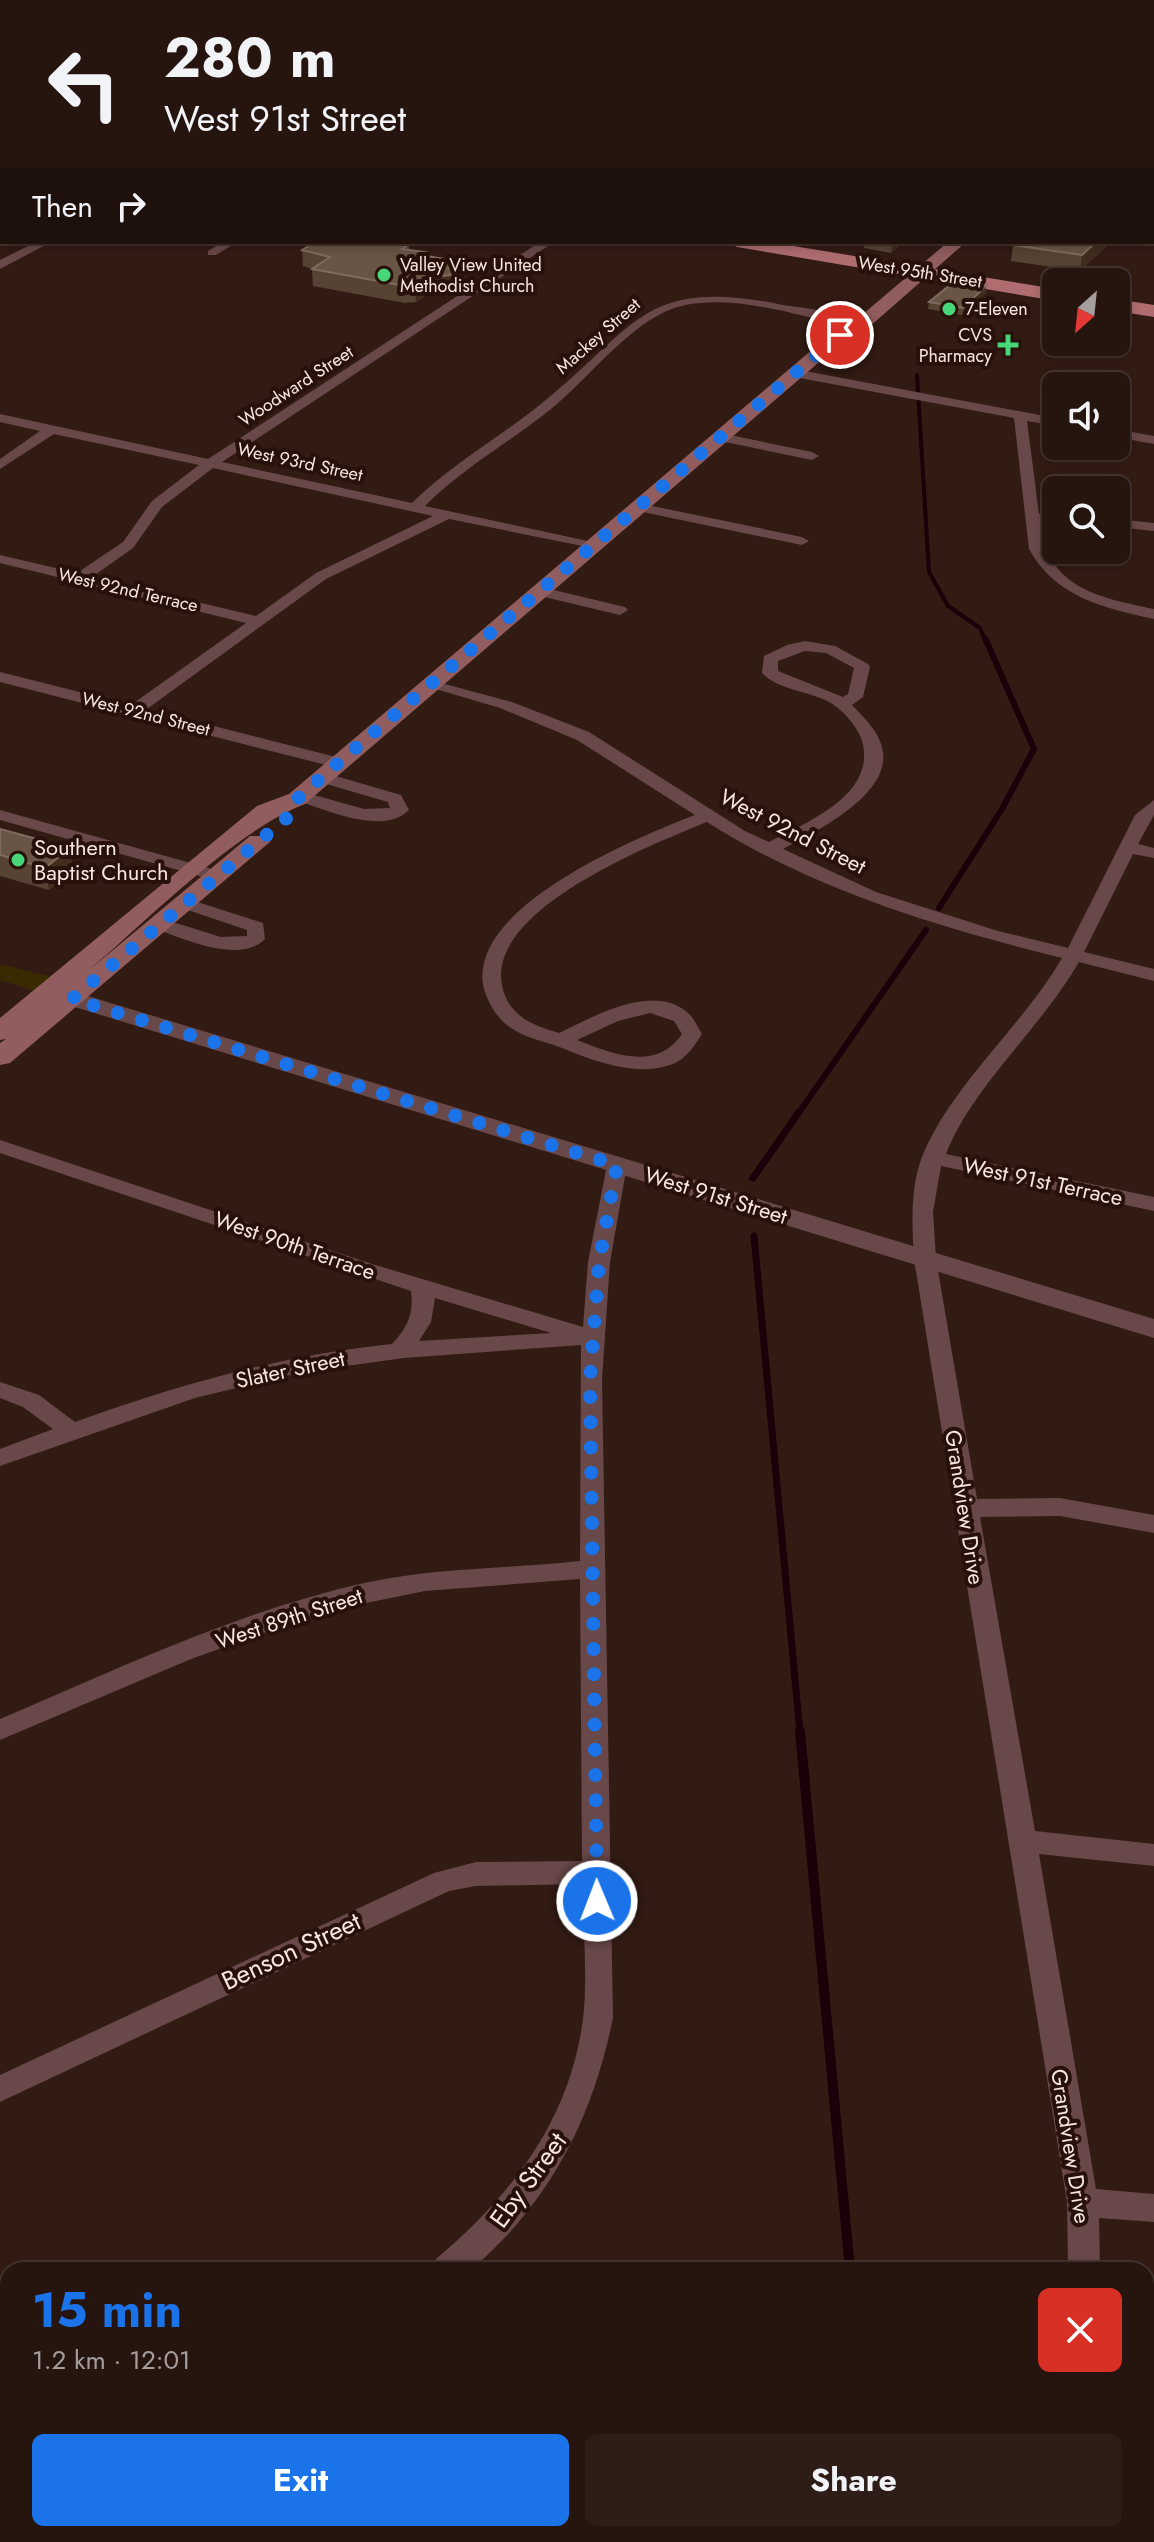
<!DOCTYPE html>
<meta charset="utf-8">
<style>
body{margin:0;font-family:Jost,sans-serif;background:#2e1d17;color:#f1f3f6;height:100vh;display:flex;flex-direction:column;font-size:30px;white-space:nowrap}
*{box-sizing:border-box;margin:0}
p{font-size:26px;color:#a49e9e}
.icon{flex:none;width:44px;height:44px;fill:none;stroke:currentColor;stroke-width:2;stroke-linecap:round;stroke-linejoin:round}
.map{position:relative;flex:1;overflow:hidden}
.sheet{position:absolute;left:0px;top:2262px;width:1154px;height:280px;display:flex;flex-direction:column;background:#26140e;border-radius:24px 24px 0 0;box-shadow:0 4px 12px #0003,0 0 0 2px #42332e}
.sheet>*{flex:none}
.hud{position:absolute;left:0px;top:0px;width:1154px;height:244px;box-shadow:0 4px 12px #0003,0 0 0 2px #42332e;background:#26140e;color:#f1f3f6;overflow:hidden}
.needle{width:52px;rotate:207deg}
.buttons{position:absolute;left:1042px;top:268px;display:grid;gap:16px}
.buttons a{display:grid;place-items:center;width:88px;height:88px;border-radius:12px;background:#26140e;box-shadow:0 4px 12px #0003,0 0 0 2px #42332e;font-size:40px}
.pin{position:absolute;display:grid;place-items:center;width:68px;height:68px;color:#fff;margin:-34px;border:4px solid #fff;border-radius:50%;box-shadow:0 2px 8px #0007}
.me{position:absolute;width:88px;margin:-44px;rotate:359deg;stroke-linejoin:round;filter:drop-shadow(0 0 6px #0008)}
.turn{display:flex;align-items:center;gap:28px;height:168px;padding:0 32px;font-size:36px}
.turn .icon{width:104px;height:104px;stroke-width:2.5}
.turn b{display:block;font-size:56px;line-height:68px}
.then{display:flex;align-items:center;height:76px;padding:0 32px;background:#0003;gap:16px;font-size:30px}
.round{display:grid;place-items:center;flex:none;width:84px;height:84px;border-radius:12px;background:#2e1d17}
.overview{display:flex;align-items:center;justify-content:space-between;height:136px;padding:0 32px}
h1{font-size:48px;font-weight:700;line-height:60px;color:#1a73e8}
.cta{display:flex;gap:16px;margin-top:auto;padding:16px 32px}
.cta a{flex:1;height:92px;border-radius:12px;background:#1a73e8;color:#fff;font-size:32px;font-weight:700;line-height:92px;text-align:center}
.cta a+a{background:#2e1d17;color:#f1f3f6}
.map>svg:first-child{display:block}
</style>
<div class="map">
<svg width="1154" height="2542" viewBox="0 0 1154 2542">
<rect width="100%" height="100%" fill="#321b13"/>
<path fill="#3a2a02" d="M0,964L55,978L38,992L0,980Z"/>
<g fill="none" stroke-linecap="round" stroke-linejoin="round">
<path stroke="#190009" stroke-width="3" d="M961,2L964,0"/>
<path stroke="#190009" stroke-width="4" d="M917,375L929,572L948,606L980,628L985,640"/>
<path stroke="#190009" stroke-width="6" d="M939,908L1002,809L1034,749L985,638
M798,1114L926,930"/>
<path stroke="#190009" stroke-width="7" d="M753,1178L799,1112
M754,1236L800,1733"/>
<path stroke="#190009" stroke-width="10" d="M800,1731L850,2270"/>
<path fill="#694849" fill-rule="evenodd" d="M174,0H193L195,2H176Z
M325,0H338L323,2Z
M430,0H450L452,2H432Z
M649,0H662L664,2H651Z
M810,0H822L824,2H812Z
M0,15H2V21H0Z
M1152,120H1154V126H1152Z
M36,242H51L0,269V260Z
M223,242H237L216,255H208V251Z
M540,242H554L222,462L412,503C451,464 499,438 542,403C636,328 642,277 778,304C798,308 832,309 848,321L842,325C792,314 736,295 685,305C635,315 590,378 551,409C510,442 463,468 425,506L597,543V549L449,519L326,579L147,709L344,759V767L338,768L0,682V672L131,705L246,623L0,563V555L77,573L123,542L152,501L199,465L54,434L0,469V459L40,431L0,422V414L208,459ZM213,468L433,516L316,573L256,616L92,577L133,548L162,507Z
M794,369L1056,418V426L1027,421L1039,514L1056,515V523H1040C1048,588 1097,597 1154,609V619C1104,608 1055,597 1029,549L1014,418L789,376L788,373Z
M1116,429L1154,436V444L1116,437Z
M720,433L812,452L819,456L812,460L715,440L713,437Z
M638,503L802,537L809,541L802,545L633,510V504Z
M1116,519L1154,523V531L1116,527Z
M541,587L625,607L628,610L620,615L536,595V589Z
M805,641L835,646L868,664L870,667L863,697L852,705C865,719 880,732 883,752C889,796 815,832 783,849L876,892L998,931L1068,948L1135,815L1154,800V815L1138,844L1154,848V858L1133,854L1084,952L1154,969V981L1079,962C1041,1028 972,1087 946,1154L1154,1197V1211L941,1166L933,1212L936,1259L977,1499L1060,1498L1154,1515V1533L1060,1516L980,1517L1035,1831L1154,1844V1866L1039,1854L1096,2189L1154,2194V2222L1099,2218L1100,2270H1068L1067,2202L914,1259C912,1225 910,1188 922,1157C951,1085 1022,1027 1062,958C940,928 814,890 707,822C653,844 487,909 502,985C508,1016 532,1025 559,1033C593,1017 653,982 688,1013C694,1018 698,1028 702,1034C694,1046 687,1058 673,1064C639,1077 599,1063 567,1050C549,1042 527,1039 511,1028C498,1020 488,1003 484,989C464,908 638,837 695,815L577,740L500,708L422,685L430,680L512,702L589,732L745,831L769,842C808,822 880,793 861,738C856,725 842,709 829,702C809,691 778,690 762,673L764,656L787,645ZM805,651L826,653L854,668L848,694L843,697L778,671V661ZM650,1013L674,1021L682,1034C656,1072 613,1054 577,1040L618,1021Z
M322,772L401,795L409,810C382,837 324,808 294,800L291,796L300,791L364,809L390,808L388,802L316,781L314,777Z
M0,810L223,872L226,876L217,881L0,820Z
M185,898L263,923L265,939C239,965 182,938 153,928V920L160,918L221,937L247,936V930L179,907V899Z
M0,1140L372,1264L583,1327L588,1262L607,1165L617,1159L627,1165L610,1262L602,1380L613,2018C592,2120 550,2202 471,2270H431L436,2259C511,2196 570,2120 583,2019C588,1976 583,1928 582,1884L476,1886L449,1891L0,2102V2075L434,1873L476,1862L582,1861L580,1579L425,1591L322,1612L191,1659L0,1740V1719C120,1668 240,1610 369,1582C438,1567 510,1569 580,1561L581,1345L404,1358L302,1372L195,1398L0,1466V1449L53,1429L23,1407L0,1398V1382L39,1395L75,1422C178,1385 282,1355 392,1344C407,1328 414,1314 411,1291L0,1153ZM435,1298L551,1333L419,1341L431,1322Z
M48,2534H86L83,2542H45Z
M867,2534H914L917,2542H870Z
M1005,2534H1039L1036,2542H1002Z"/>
<path fill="#694849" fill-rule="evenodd" d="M48,984L1154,1319V1338L39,996L36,991L39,986Z"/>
<path fill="#915d5e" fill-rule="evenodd" d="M1152,62H1154L1152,71Z
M948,242H966L868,328L846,339L305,804C235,831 149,919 89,970L250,836H268L271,841L10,1063L0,1065V1043L6,1039L0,1040V1018L257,806L289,794L834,331L856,320Z"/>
<path fill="#af6d6f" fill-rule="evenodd" d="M0,107L2,108V118L0,117Z
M728,242H769L1056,289V301L737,247Z
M1116,299L1154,305V317L1116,311Z"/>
</g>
<path fill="#574333" d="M2,79V96H0V80Z
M1152,185L1154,196V233L1152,232Z
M864,242H904L891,253L864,248Z
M1111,242L1080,271L1011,261L1013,245Z
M409,244V250L425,252V256L458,261L459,291L426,295L416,302L405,303L313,286L312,269L303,266L302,250Z
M986,286V293L962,315L928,309L929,302Z
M0,829L73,870L49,890L0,876Z"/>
<path fill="#412c1e" d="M892,242H904L891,253Z
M1096,242H1111L1080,271L1082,255Z
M458,261L459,291L426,295L416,302L415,285Z
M986,286V293L962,315L963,308Z
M70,848L73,870L49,890L45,868Z"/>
<path fill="#685546" stroke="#7f6c5e" stroke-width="2" d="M1076,0H1126L1123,2H1074Z
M1152,195L1154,196V217L1152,216Z
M315,242H398L409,244L402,249L425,252L420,255L458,261L448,268L458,274L426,278L415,285L405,286L312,269L330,257L302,250Z
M1016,242H1096L1082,255L1013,245Z
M955,281L986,286L963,308L929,302Z
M0,829L70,848L45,868L0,855Z"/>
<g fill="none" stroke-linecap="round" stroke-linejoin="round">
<path stroke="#1a73e8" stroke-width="14" stroke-dasharray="0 25.2" d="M597,1901L590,1380L599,1262L617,1165L72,999L289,816L297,799L338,763L840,335"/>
</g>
<g fill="#47d779" stroke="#28110a" stroke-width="3">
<circle cx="384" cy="275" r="8"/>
<circle cx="949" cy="309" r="8"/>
<path d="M1004 333h8v8h8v8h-8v8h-8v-8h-8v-8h8z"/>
<circle cx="18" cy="860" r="8"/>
</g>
<g text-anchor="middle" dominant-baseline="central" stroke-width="8" stroke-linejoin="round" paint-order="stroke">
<g font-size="18" fill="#f7e6e0" stroke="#28110a" text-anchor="start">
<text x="400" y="265">Valley View United<tspan x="400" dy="21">Methodist Church</tspan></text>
<text x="965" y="309">7-Eleven</text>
<text x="992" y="335" text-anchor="end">CVS<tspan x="992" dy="21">Pharmacy</tspan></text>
</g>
<g font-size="18" fill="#f7e6e0" stroke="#28110a">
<text transform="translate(920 272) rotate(9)">West 95th Street</text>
<text transform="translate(598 336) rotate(-41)">Mackey Street</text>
<text transform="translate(296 386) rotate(-33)">Woodward Street</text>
<text transform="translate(300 462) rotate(12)">West 93rd Street</text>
<text transform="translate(128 590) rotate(13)">West 92nd Terrace</text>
<text transform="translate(146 714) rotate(14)">West 92nd Street</text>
</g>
<g font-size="22" fill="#f7e6e0" stroke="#28110a">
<text transform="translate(793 831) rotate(27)">West 92nd Street</text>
<text transform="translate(1043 1181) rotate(12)">West 91st Terrace</text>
<text transform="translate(716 1195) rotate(17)">West 91st Street</text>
<text transform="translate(295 1245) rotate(19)">West 90th Terrace</text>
<text transform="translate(290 1369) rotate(-12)">Slater Street</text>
<text transform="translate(965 1507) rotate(81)">Grandview Drive</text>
<text transform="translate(289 1618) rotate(-18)">West 89th Street</text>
<text transform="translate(1071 2146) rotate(81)">Grandview Drive</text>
</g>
<g font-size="22" fill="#f7e6e0" stroke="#28110a" text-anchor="start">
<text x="34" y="847">Southern<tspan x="34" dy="25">Baptist Church</tspan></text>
</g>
<g font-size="26" fill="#f7e6e0" stroke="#28110a">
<text transform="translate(291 1951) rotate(-25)">Benson Street</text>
<text transform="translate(528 2180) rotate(-54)">Eby Street</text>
</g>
</g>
</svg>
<div class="buttons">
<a><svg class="needle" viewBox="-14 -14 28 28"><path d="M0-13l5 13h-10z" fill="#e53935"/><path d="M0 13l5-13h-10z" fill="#a49e9e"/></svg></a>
<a><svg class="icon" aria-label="sound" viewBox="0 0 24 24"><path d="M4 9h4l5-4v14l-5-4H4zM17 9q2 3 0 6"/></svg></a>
<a><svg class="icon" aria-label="search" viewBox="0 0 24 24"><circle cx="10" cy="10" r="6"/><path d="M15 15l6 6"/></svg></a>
</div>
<div class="pin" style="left:840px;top:335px;background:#d93025"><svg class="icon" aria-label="arrive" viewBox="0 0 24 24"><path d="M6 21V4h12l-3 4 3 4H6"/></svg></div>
<svg class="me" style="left:597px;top:1901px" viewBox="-20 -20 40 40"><circle r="17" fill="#1a73e8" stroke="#fff" stroke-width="3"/><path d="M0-11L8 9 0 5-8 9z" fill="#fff"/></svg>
<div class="hud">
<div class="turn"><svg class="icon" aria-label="left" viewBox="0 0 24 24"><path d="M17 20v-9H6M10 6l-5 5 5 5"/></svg><div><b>280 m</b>West 91st Street</div></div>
<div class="then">Then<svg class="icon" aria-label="right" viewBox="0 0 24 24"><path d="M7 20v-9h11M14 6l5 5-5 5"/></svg></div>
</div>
<section class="sheet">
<div class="overview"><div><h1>15 min</h1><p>1.2 km · 12:01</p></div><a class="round" style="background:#d93025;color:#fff"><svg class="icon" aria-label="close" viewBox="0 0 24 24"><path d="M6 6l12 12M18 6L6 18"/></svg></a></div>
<div class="cta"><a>Exit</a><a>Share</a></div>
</section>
</div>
